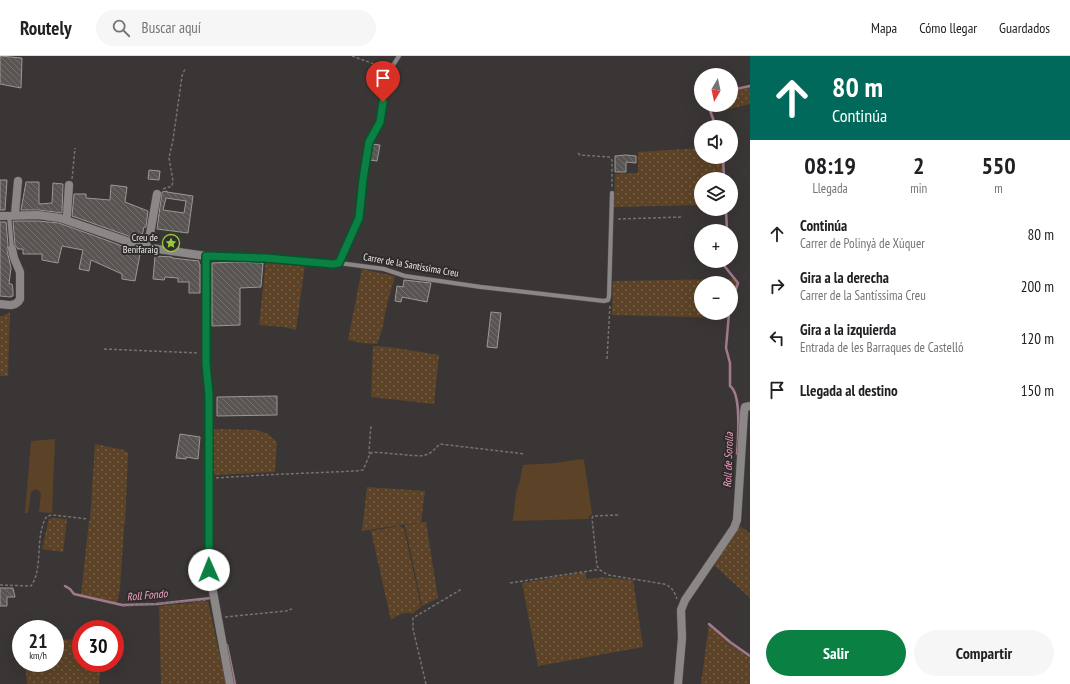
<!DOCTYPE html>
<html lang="es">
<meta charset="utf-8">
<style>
body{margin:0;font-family:"PT Sans Narrow",sans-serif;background:#f6f6f6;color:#202124;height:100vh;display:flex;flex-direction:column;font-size:15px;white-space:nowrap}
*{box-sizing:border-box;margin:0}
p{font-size:13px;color:#757577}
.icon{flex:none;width:22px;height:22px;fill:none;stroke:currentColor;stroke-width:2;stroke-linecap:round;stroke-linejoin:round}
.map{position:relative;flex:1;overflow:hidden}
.side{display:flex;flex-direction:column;background:#fff;width:320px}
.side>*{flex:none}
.hud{background:#00695c;color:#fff;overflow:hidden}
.needle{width:26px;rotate:189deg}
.tools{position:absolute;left:694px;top:12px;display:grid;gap:8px}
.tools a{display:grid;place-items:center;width:44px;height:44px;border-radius:50%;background:#fff;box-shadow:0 4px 16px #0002;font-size:20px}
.speed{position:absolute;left:12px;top:564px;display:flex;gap:8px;font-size:20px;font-weight:700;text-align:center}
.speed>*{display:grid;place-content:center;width:52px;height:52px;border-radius:50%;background:#fff;box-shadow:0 4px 16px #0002;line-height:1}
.speed small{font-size:10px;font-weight:400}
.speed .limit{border:6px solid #d22;background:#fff;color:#111}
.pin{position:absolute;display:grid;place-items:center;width:34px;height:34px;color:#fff;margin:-41px -17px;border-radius:50% 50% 50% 0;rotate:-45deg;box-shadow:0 0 4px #0007}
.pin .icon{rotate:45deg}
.me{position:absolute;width:44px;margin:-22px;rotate:359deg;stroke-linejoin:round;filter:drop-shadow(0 0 3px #0008)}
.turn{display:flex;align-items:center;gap:14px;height:84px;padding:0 16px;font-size:18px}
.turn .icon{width:52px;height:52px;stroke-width:2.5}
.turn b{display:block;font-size:28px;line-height:34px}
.eta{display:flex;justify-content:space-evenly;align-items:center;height:68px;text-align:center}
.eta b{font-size:24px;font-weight:800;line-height:28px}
.button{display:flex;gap:8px;margin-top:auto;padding:8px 16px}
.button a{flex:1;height:46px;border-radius:24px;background:#0b8043;color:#fff;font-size:16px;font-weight:800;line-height:46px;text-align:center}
.button a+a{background:#f6f6f6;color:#202124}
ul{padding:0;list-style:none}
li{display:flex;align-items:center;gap:12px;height:52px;padding:0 16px}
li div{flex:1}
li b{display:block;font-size:15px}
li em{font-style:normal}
header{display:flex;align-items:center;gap:24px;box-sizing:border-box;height:56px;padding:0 20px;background:#fff;border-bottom:1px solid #e0e0e0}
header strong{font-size:19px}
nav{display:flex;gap:22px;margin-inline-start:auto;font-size:14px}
.search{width:280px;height:36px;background:#f6f6f6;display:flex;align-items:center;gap:10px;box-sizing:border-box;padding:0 14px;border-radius:22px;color:#757577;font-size:15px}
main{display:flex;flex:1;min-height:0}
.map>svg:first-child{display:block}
</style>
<header>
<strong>Routely</strong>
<div class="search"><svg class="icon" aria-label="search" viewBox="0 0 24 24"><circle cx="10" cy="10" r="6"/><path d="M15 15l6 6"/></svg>Buscar aquí</div>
<nav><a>Mapa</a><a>Cómo llegar</a><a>Guardados</a></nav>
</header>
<main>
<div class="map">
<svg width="750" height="628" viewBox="0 0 750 628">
<defs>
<pattern id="grass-dots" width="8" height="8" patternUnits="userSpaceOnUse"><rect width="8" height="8" fill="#5c4327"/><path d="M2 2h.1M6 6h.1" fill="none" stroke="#745e46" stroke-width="1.8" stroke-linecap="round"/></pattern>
<pattern id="building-back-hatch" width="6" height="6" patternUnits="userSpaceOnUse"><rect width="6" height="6" fill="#595553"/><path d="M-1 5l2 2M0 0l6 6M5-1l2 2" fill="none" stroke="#716e6c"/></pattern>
</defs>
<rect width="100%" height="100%" fill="#3a3635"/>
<path fill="url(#grass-dots)" d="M750,31V48L712,57L708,49H731V35Z
M701,92V101H722L723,123H701V149L614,151L615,118L638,117V96Z
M266,204L305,208L296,274L284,271L259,269Z
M362,213L395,220L387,248L382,274L377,288L362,287L348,284Z
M732,223L735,224L738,227L731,245V227H701V257H728V262L612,259L613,225Z
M10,256L8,320H0V260H3Z
M373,290L390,291L439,299L434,348L371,341Z
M215,373L257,374L268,378L277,386L275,416L213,419V375Z
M95,388L124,394L128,397L125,469L118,468L124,470L120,533L117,547L81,539L89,465H90Z
M367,431L425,435L421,466L362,475Z
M54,462L67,463L63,496L42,493L48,466L49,463Z
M422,466H426L438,542L422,550L405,470V469Z
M399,470L404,472L421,551L412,558C404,555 397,560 391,564L371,475Z
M740,470L750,477V542L714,509Z
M586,516V523L598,522L599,521L633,524L643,591L538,610L522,527Z
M208,545L226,628H161L159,550Z
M709,568L729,587L750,602V628H701Z
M81,583V607H99L101,611L99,628H27L25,607H55V584Z"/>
<path fill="#5c4327" d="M55,383L52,457L39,456L41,437L36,433L31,436L28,457H25L31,385Z
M582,403L584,404L592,457L588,463L513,465L516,437L520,424L523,409L555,407Z"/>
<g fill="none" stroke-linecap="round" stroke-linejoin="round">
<path stroke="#a2798d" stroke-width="2.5" d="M731,34L750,30
M708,49L716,71
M723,101L724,123
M726,153L727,175
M723,205L722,207L738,227L731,247
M729,257L726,292L730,307V330C742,338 738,383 737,398
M65,530L70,533L74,538L122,549L157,548L211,542
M709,568L730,586L750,600
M227,589L235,628"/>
</g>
<path fill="url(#building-back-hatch)" stroke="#9c9795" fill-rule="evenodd" d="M0,0L22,2L21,32L0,28Z
M372,88L380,89L377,105L370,104Z
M626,99L636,100V107L626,106V116H615V100Z
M149,114L160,115L159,124L148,123Z
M0,124H7L5,154H0Z
M26,126H39V148L52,147L53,127L63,128L62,157L39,154H21Z
M111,129L127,131L125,146L148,155L146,171H144L142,180L137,183L72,160L74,138H86V142L110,144Z
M167,135V136L193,140L188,177L157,173L162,136ZM166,142L186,145L184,157L163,154Z
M13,165H38L59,167L117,188L140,198L135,225L122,223V218L91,204L89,215L79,213L83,194L62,190L58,207L42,204V198H23V193H18L15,189Z
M0,166H6L8,189L7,194L11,212L9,228H12L13,234V240L10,241L0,240Z
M155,200L172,201V202L199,205V208H200V237H189V226H178V222L165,221L164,224L153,223Z
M234,206L263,207L261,231L240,232V269L212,270V207Z
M404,224L431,227L427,246L402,241L401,246L395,245L397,230L403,231Z
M491,256L501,257L497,292L487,291Z
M277,340V359L217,360V341Z
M180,378L200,381L198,403L186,401V403L176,402Z
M0,532H13L15,541H7V550H0Z"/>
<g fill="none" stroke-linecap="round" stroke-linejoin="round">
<g stroke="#565352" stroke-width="5">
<path id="lane" d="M399,0L390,14L387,22L380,66L369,87L363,123L359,162L339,207L384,213L405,220L481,231L604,245L608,244L609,240L612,137
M9,159L12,193"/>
</g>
<g stroke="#565352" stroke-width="9">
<path id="street" d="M15,158L18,125
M67,159L69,129
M0,160L38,159L60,162L144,191L206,200L265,202L333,208L339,207
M144,191L150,178L157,138
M206,200V307L209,340V514L230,628
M0,248C8,249 16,251 20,243V216L14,202L12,193
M678,628L682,582L681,554L685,544L734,472L737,464L744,356L745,351L750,350"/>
</g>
<path stroke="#757271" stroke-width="1.5" stroke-dasharray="3 2" stroke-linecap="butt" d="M352,0L385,12
M578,97L580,99L609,101L612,104V131
M72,123L75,92
M163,133L172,130L173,125L169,102L173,84L182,20L185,13
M618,163L682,161
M104,293L199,297
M607,303L610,249
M370,398L369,395L371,369
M216,422L263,419L356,415L363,414L370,398L373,396L419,400C431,399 432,395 440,388L525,398
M618,459L593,460L592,462L597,510L600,514L608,519L664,528C672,531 674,535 677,543
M510,527L595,514H599
M0,529L31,530C44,512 34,480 47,460L53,459L88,463
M123,550L207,544
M225,561L286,555L292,553
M426,628L413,573V562L460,534L461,532"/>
<use href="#lane" stroke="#8b8786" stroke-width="4"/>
<use href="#street" stroke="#8b8786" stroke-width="8"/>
</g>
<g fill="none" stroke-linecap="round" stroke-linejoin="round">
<g stroke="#07532c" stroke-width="10">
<path id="route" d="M209,514V340L206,307V200L265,202L333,208L339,207L359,162L363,123L369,86L380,66L383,46"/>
</g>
<use href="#route" stroke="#0b8043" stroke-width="7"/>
</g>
<defs>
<g id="sight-ring" transform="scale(0.9)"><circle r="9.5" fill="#302c2b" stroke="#94cc3c" stroke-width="1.5"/><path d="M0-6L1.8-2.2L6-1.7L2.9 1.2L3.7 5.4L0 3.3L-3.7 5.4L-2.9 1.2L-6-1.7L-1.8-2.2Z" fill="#94cc3c"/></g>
</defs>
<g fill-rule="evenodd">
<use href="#sight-ring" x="171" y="187"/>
</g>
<g text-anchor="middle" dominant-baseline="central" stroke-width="4" stroke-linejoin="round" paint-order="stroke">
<g font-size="10" fill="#eceae9" stroke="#302c2b" text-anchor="end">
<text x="158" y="181">Creu de<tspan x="158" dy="12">Benifaraig</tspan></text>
</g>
<g font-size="10" fill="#eceae9" stroke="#302c2b">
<text transform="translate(411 209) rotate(10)">Carrer de la Santíssima Creu</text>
</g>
<g font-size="11" font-style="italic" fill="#fba2cb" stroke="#302c2b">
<text transform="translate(728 404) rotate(-88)">Roll de Sorolla</text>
<text transform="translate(147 539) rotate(-5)">Roll Fondo</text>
</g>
</g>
</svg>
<div class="tools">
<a><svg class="needle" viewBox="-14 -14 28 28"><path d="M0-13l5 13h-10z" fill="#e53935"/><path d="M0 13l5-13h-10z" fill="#757577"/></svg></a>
<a><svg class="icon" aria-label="sound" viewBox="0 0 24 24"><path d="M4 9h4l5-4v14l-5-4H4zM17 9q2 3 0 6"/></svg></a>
<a><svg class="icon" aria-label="layers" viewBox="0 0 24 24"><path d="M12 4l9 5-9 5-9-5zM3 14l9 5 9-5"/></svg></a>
<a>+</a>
<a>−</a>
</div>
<div class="speed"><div>21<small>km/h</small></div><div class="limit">30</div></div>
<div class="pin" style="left:383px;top:46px;background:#d93025"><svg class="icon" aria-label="arrive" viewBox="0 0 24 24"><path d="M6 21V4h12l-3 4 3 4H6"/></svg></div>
<svg class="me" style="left:209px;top:514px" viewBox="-20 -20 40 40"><circle r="19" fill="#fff"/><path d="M0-13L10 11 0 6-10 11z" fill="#0b8043"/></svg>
</div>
<section class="side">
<div class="hud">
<div class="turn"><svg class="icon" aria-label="ahead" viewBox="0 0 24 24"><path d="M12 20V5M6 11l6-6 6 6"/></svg><div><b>80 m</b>Continúa</div></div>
</div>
<div class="eta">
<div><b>08:19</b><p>Llegada</p></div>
<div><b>2</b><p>min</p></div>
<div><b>550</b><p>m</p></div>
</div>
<ul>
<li><svg class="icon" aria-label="ahead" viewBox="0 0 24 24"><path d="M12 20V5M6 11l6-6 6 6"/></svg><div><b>Continúa</b><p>Carrer de Polinyà de Xúquer</p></div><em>80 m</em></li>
<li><svg class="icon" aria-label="right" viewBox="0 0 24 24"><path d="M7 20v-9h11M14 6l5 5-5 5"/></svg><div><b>Gira a la derecha</b><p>Carrer de la Santíssima Creu</p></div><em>200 m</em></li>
<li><svg class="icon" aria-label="left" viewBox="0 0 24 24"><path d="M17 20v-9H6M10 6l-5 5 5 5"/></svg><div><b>Gira a la izquierda</b><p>Entrada de les Barraques de Castelló</p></div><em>120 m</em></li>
<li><svg class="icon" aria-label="arrive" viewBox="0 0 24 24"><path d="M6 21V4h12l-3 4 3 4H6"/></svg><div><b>Llegada al destino</b></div><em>150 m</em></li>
</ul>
<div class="button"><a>Salir</a><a>Compartir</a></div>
</section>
</main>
